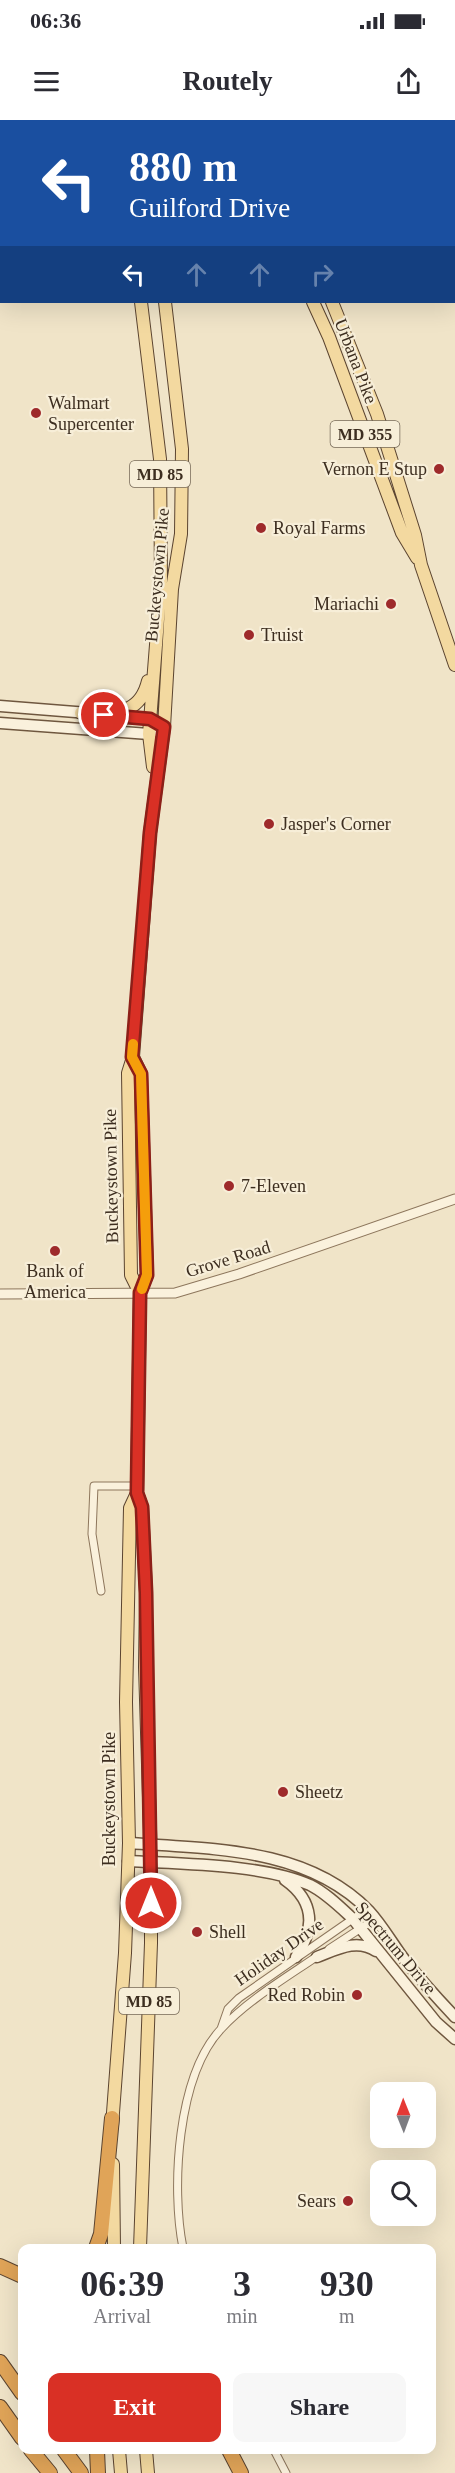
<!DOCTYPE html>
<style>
body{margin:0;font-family:"Times New Roman",serif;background:#f7f7f7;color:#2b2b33;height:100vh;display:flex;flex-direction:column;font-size:22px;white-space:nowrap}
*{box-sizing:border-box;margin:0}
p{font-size:20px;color:#7c7c81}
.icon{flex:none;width:33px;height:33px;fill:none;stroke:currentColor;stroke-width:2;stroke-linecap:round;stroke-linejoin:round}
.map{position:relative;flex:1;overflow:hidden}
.panel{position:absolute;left:18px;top:2124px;width:418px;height:210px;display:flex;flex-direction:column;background:#fff;border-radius:12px;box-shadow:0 6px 24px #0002}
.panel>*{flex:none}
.banner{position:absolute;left:0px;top:0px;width:456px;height:183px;box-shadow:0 6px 24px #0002;background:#1a4fa0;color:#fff;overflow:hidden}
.needle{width:39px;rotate:359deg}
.tools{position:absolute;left:370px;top:1962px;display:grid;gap:12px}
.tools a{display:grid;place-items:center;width:66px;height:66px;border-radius:12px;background:#fff;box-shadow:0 6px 24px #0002;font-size:30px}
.pin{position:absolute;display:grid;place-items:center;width:51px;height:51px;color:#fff;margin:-26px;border:3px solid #fff;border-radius:50%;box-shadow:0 2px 6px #0007}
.me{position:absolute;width:66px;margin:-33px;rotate:0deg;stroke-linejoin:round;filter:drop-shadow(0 0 4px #0008)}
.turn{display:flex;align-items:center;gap:21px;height:126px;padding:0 30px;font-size:27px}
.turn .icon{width:78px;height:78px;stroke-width:2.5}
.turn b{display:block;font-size:42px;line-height:51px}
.lanes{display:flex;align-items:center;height:57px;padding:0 30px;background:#0003;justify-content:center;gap:30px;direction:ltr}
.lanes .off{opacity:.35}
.eta{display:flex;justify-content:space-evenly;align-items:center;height:102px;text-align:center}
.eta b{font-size:36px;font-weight:600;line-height:42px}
.action{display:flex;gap:12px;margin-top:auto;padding:12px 30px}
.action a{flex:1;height:69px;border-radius:12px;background:#d93025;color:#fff;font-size:24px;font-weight:600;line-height:69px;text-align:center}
.action a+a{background:#f7f7f7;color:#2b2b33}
.status{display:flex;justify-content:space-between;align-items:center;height:42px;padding:0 30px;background:#fff;direction:ltr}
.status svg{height:16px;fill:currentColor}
header{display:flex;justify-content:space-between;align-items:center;height:78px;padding:0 30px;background:#fff;font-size:27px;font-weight:600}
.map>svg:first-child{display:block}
</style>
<div class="status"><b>06:36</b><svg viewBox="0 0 49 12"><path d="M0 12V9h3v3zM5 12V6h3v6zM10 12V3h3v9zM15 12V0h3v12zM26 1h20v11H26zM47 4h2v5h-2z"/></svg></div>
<header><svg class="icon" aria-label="menu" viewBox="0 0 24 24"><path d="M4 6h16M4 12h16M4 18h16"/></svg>Routely<svg class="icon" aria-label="share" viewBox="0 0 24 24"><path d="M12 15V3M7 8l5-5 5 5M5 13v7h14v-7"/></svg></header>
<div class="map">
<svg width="455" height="2353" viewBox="0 0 455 2353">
<rect width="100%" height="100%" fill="#f0e4c8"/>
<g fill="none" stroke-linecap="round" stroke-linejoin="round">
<g stroke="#8d765c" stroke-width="9">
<path id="minor" d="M101,1471L92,1414L94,1366H137
M329,1829L375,1799
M221,1909L228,1889L239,1878L367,1789
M183,2128C171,2068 177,1956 221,1909C248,1880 287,1857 319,1835
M274,2330L286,2353"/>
</g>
<g stroke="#8d765c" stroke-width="11">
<path id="tertiary" d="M0,1174L175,1173L239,1154L455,1079"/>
</g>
<g stroke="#6f573f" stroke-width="13">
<path id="secondary" d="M225,0L226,2
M243,0L244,2
M254,0L256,2
M0,586L88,593
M110,595L150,599L164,607
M0,603L149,614L155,611
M129,1723C211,1729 307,1727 369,1791C382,1805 392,1823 404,1839C420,1859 437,1878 455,1897
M128,1741C180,1744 263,1744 310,1765C326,1773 340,1787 353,1799L436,1902L455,1919
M285,1760C315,1781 315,1809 296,1837
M317,1837C336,1830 356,1818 376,1831"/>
</g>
<g stroke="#5b4430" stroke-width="14">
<path id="primary" d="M307,2L311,0
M381,2L385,0
M141,182L160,339L161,461L149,614L153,647
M313,182L329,217L402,413L417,438
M332,182L377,294L415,415L421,445L455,545
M81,593C112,591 139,598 148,561
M133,937L141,954L147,1155L140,1173L137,1373L142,1387L146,1472L145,1547L151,1742V1823L140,2128
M140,1173L131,1155L128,953L133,937L150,713L164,607L172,469L181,414L182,329L165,182
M112,2006L125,1833L129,1723L126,1582L130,1388L137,1373
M113,2044L114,2128
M119,2330L121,2353
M146,2330L148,2353"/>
</g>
<g stroke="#5b4430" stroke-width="16">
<path id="motorway" d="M96,2128L101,2114L112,1998
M0,2146L22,2156
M0,2242L22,2273
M0,2287L22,2318
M31,2330L50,2353
M64,2330L81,2353
M97,2330L98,2353
M229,2330L241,2353"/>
</g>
<use href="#minor" stroke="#faf1dc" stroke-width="7"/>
<use href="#tertiary" stroke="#faf1dc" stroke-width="9"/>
<use href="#secondary" stroke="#faf1dc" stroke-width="10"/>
<use href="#primary" stroke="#f3d9a0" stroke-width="12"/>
<use href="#motorway" stroke="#e0a458" stroke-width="14"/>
</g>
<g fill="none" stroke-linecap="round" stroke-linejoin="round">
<g stroke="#8d1f18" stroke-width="15">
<path id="route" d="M104,595L150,599L164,607L150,713L132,937L141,954L147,1155L140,1173L137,1373L142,1387L146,1473L151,1783"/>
</g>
<use href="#route" stroke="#d93025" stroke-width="10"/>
<path stroke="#f59e0b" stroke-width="10" d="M133,924L132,937L141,954L147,1155L142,1169"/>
</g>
<g fill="#9e2a2b" stroke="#f7eed8" stroke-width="2">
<circle cx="36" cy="293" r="6"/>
<circle cx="439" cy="349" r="6"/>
<circle cx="261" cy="408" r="6"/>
<circle cx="391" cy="484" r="6"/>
<circle cx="249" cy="515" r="6"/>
<circle cx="269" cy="704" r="6"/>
<circle cx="229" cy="1066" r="6"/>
<circle cx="55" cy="1131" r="6"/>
<circle cx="283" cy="1672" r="6"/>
<circle cx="197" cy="1812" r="6"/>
<circle cx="357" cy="1875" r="6"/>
<circle cx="348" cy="2081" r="6"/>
</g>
<g text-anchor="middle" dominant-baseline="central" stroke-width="4.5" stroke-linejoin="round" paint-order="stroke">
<g fill="#f7eed8" stroke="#756857" stroke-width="1.5">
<rect x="330.5" y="301" width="69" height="26" rx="4.5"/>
<rect x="130" y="341" width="60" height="26" rx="4.5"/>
<rect x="119" y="1868" width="60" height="26" rx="4.5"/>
</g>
<g font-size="16" font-weight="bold" fill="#3d2e20">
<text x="365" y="314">MD 355</text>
<text x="160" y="354">MD 85</text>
<text x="149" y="1881">MD 85</text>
</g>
<g font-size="18" fill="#3d2e20" stroke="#f7eed8">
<text transform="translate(356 241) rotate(69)">Urbana Pike</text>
<text transform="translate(157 455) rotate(-85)">Buckeystown Pike</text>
<text transform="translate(111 1056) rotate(-91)">Buckeystown Pike</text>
<text transform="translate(228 1139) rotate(-17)">Grove Road</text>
<text transform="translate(109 1679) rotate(-90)">Buckeystown Pike</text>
<text transform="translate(396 1828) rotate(50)">Spectrum Drive</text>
<text transform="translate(279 1832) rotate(-35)">Holiday Drive</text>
</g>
<g font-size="18" fill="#3d2e20" stroke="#f7eed8" text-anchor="start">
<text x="48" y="283">Walmart<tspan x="48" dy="21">Supercenter</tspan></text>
<text x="427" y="349" text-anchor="end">Vernon E Stup</text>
<text x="273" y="408">Royal Farms</text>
<text x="379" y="484" text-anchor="end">Mariachi</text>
<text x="261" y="515">Truist</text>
<text x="281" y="704">Jasper's Corner</text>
<text x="241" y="1066">7-Eleven</text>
<text x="55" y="1151" text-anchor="middle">Bank of<tspan x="55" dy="21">America</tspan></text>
<text x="295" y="1672">Sheetz</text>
<text x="209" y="1812">Shell</text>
<text x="345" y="1875" text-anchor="end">Red Robin</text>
<text x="336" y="2081" text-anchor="end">Sears</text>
</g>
</g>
</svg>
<div class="tools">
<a><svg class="needle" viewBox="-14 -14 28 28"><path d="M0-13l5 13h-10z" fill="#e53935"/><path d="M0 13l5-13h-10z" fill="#7c7c81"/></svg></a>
<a><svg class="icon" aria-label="search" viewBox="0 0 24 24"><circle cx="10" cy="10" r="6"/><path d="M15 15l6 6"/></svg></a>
</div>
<div class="pin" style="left:104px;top:595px;background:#d93025"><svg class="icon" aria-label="arrive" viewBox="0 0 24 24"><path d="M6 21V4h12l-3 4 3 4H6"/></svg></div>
<svg class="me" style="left:151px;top:1783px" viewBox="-20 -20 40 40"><circle r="17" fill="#d93025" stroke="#fff" stroke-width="3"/><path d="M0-11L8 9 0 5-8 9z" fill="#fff"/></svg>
<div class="banner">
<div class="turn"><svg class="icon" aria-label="left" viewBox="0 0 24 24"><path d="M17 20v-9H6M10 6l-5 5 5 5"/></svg><div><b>880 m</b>Guilford Drive</div></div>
<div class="lanes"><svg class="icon" aria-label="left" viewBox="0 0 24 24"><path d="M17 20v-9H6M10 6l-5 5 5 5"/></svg><svg class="icon off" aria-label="ahead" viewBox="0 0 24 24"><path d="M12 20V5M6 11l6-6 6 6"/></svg><svg class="icon off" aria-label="ahead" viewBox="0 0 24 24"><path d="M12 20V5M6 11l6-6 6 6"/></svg><svg class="icon off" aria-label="right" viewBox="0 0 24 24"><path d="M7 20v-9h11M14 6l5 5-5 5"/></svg></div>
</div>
<section class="panel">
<div class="eta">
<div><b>06:39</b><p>Arrival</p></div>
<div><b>3</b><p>min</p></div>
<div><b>930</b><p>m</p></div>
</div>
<div class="action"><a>Exit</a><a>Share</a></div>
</section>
</div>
